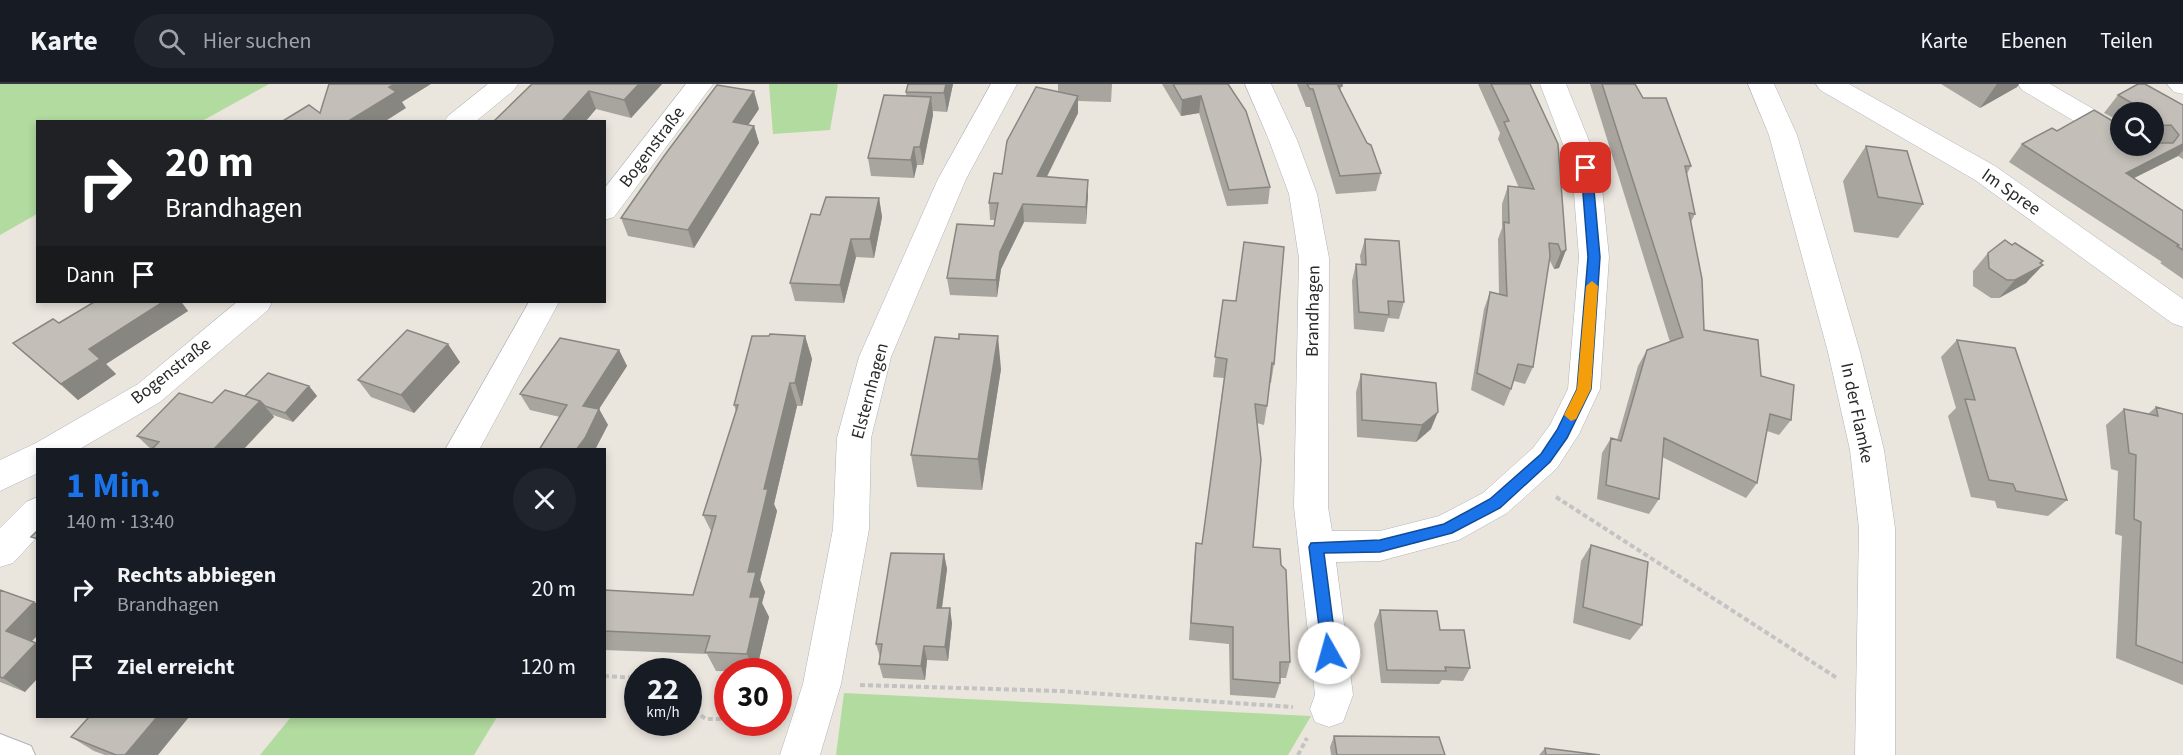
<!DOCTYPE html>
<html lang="de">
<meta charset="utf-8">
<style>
body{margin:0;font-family:"Source Sans 3",sans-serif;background:#20242c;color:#f1f3f6;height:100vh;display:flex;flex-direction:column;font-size:22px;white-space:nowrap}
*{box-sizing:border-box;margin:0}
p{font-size:20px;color:#9ea1a6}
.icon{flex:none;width:33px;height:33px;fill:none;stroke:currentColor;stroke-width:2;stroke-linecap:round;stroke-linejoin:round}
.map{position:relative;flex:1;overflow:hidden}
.details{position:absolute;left:36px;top:364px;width:570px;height:270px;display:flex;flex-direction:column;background:#171b24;border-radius:0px;box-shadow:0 3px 9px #0003}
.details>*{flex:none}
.banner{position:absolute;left:36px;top:36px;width:570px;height:183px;border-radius:0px;box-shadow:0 3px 9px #0003;background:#202124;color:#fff;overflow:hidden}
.buttons{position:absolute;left:2110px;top:18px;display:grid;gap:12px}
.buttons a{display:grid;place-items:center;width:54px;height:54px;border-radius:50%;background:#171b24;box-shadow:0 3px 9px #0003;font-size:30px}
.speed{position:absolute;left:624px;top:574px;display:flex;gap:12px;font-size:30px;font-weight:700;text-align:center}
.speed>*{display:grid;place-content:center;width:78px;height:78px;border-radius:50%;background:#171b24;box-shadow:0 3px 9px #0003;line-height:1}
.speed small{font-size:15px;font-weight:400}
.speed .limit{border:9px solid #d22;background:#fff;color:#111}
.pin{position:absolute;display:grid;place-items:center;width:51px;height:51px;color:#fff;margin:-26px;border-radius:12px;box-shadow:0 3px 9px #0006}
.me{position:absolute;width:66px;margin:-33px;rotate:353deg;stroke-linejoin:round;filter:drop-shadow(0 0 4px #0008)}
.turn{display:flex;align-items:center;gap:21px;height:126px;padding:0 30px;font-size:27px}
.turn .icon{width:78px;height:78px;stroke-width:2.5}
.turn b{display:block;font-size:42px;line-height:51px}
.then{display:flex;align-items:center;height:57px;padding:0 30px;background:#0003;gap:12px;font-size:22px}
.round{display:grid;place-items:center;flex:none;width:63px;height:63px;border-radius:32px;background:#20242c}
.overview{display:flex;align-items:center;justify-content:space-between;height:102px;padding:0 30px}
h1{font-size:36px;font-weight:700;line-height:45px;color:#1a73e8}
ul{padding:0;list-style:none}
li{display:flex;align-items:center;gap:18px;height:78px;padding:0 30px}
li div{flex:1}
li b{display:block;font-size:22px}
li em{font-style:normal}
header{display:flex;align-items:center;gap:36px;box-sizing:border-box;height:84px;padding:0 30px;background:#171b24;border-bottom:2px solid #363941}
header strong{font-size:28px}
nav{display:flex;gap:33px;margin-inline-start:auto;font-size:21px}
.search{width:420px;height:54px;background:#20242c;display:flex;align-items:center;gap:15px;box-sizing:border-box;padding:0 21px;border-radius:33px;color:#9ea1a6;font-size:22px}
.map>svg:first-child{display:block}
</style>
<header>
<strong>Karte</strong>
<div class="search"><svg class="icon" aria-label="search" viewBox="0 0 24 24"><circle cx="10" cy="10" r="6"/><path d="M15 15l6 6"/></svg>Hier suchen</div>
<nav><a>Karte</a><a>Ebenen</a><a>Teilen</a></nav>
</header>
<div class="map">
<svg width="2183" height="671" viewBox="0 0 2183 671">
<rect width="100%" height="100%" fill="#eae5dd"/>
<path fill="#b2db9f" d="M0,0H269L202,37L38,38L37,130L0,151Z
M769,0H838L830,46L773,50Z
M844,609L1311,632L1288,671H836Z
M291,633H497L474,671H260Z"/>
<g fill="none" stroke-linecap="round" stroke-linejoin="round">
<g stroke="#b0b3bc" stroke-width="2">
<path id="service" d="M0,650L31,662L35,671H0Z"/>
</g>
<g stroke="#b0b3bc" stroke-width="1">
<path id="minor" d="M488,0H518L514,6L475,38H444L448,32Z
M686,0H713L614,133L604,136V105Z
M991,0H1017L966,95L891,273L871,354L869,445L841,600L820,671H780L803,600L833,445L837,354L859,273L938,95Z
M1245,0H1271L1297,56L1317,110L1329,174L1328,423L1332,447H1380L1439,432L1483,409L1533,364L1550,341L1568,305L1579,173L1572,84L1540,0H1566L1600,84L1609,173L1600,305L1579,350L1557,384L1507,429L1459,456L1380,477L1336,478L1353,611L1343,638L1329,643L1315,638L1310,625L1315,611L1294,423L1299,174L1289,110L1269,56Z
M1816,0H1849L1995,82L2183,215V243L2172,239L1975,96L1820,6Z
M2018,0H2050L2121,41L2123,62L2111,59L2022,6Z
M237,218H272L268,226L160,318L78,366H38V389L0,407V376L36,359L138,300Z
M529,218H559L479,366H445Z
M38,413V452L13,479L0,483V444L26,418Z"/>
</g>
<g stroke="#b0b3bc" stroke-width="1">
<path id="secondary" d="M1748,0H1774L1797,51L1860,268L1884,366L1895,444V671H1855L1859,444L1850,366L1828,268L1769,51Z
M2167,0H2183V10L2174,8Z"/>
</g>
<path stroke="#c3c3c3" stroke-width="4" stroke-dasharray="5 3" stroke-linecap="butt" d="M1556,413L1837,594
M604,592L638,594
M860,601L1060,607L1293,623
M688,622L706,635H728
M1298,671L1307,654"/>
<use href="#service" fill="#fff" fill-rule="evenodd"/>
<use href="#minor" fill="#fff" fill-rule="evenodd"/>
<use href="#secondary" fill="#fff" fill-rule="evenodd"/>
</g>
<path fill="#a8a49e" d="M532,0H662L631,34L596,25L585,38H493Z
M908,0H953L947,28L933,27V31L923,81H917L914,94L871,92L868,74L906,12V8Z
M1058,0H1112L1111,18L1078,17V29L1047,93L1088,96L1086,140L1024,138L1001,185L997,213L950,211L947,194L994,142L995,136H990L989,119L1002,90L1058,8Z
M1162,0H1228L1270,103L1268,120L1227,122L1199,29L1181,32Z
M1297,0H1342L1340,8L1381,89L1376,107L1336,110L1310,23H1306Z
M1478,0H1530L1566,166L1559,184L1554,185L1550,177H1549L1533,283L1525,300L1514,297L1511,305L1504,322L1471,306L1484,225L1490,208L1499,210L1498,155L1502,144V120L1508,102L1519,104L1498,55L1500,49Z
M1590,0H1635L1643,14L1691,82L1687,90L1695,130L1691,138L1704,246L1761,292L1791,336L1779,351L1767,347L1757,399L1746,414L1662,373L1659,415L1649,430L1597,415L1602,369L1611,354L1617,356L1638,282L1647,266L1670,258Z
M1941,0H2019L2017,3L1980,24Z
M2118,11L2183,21V75L2178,72L2134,94L2183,127V195L2160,179L2162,178L2009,78L2022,60L2057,47L2121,62L2156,59H2154V28H2121V38L2104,29Z
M759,25L748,41L754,42L759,59L694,164L628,152L621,134Z
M1866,62L1923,120L1898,154L1854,148L1843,97Z
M879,114L882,133L874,174L856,173L844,219L795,217L790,199L820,131Z
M1365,155L1404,218L1399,235L1388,234L1384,248L1354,245L1352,197L1356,180H1361L1360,172Z
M1988,169L2041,179L2026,199L1999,214H1991L1973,202V187Z
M1223,216L1274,280L1271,299H1270L1267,322L1264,341L1257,339L1253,463L1290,578L1286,594H1280V599L1275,614L1230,611L1229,560L1189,556L1194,477L1196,459L1202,460L1224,294L1213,293Z
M94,218H185L182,219L188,227L106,280L116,290L78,316L13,259L59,239Z
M769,252H805L812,275L802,322H797L774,420L777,427L760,496L765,508L762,519L769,533L756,588L716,587L707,570L604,566V506L693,511L711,447L703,431L736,327L734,321Z
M1957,256L2067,416L2048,432L1997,424L1995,417L1971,413L1948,332L1956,324L1941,273Z
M619,266L627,282L599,325L608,341L560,333L530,326L520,310Z
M460,278L414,329L371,313L358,296Z
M1001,285L982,406L917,403L911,371Z
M1361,290L1431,345L1416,358L1357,353L1356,308Z
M309,302L317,312L293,338L273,331L274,333L152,366L137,352L245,312Z
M2156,323L2183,330V601L2116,574L2122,452L2115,450L2118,387L2111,385L2106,341L2124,325L2148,330Z
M1591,461L1642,541L1630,556L1573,539L1581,477Z
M944,470L947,485L942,524L952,539L948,577L927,576L925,596L883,594L879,580L880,573L876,560Z
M0,506L38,520V551L31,557L25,608L0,598Z
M1380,526L1440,546L1470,584L1463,597L1442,596L1439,600L1381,599L1374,540Z
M1334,652L1445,671H1331L1330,663Z
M71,653L158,671H105L94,667Z
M1545,664L1600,671H1539Z"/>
<path fill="#888681" d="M395,0H431L402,18L406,24L384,38H347L389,3Z
M639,0H662L631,34L624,16Z
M946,0H953L947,28L944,9Z
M1997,0H2019L2017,3L1980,24Z
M589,7L596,25L585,38H561Z
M754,7L759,25L738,56L733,38Z
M1078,12V29L1038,110L1037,92Z
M1201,12L1199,29L1181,32L1182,16Z
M931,13L933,31L923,81L920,63Z
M754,42L759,59L694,164L688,146Z
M2183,60V66L2178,72L2110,106L2126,89Z
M914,63L917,81L914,94L911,76Z
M1088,96V113L1086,140V123Z
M879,114L882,133L874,174L870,155Z
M1023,120L1024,138L1001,185L997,213L996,196L1000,168Z
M851,155L856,173L844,219L840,201Z
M1566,166L1559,184L1554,185L1561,168Z
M2043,177L2036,184L2043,181L2026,199L1999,214L2015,196Z
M163,218H185L182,219L188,227L106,280L116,290L78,316L61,300L89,265Z
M805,252L812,275L802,322L795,299Z
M998,252L1001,285L982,406L978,375Z
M448,260L460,278L414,329L401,311Z
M619,266L627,282L599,325L608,341L595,366H576L583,322Z
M790,299L797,322L774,420L777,427L760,496L765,508L762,519L769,533L756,588H755L747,570L750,513L748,488L764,405Z
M309,302L317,312L293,338L285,329Z
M260,317L274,333L243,366H213Z
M1438,328L1431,345L1416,358L1422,341Z
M944,470L947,485L940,538L937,524Z
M34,518L38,520V551L28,561L6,547Z
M950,524L952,539L948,577L945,563Z
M36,559L38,560V594L25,608L3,594Z
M924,562L927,576L925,596L921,582Z
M157,633H189L158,671H125Z"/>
<path fill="#c3bfb8" stroke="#888681" stroke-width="1.5" d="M329,0H395L389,3L396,8L347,38H281L309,21L320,29Z
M532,0H639L624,16L589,7L561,38H493Z
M908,0H946L944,9L906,8Z
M1173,0H1228L1246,27L1270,103L1229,106L1201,12L1182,16Z
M1307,0H1342V2H1338L1367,59L1371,61L1381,89L1340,92L1313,5H1310Z
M1491,0H1530L1558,60L1566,166L1561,168L1558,160L1549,159L1550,172L1533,283L1518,280L1511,305L1477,289L1490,208L1507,212L1504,138L1509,139L1508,102L1534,105L1504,38L1509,37Z
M1602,0H1635L1643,14H1666L1691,82H1685L1695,130L1689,129L1702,195L1704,246L1758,256L1761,292L1794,301L1791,336L1770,330L1757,399L1664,354L1659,415L1606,401L1611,354L1621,357L1647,266L1683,253Z
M2138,0H2145L2183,21V60L2126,89L2183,127V166L2177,162L2179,161L2022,60L2052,44L2057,47L2094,26L2121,42V62H2154V59H2173L2179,51L2171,41L2154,42V28H2138L2137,22L2118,11Z
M717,1L754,7L733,38L754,42L688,146L621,134L664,72Z
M1036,3L1078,12L1037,92L1088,96L1086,123L1023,120L1000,168L996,196L947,194L957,140L994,142L998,119H989L994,89L1002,90L1007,57Z
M884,11L931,13L920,63H914L911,76L868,74Z
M1866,62L1907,67L1923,120L1878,113Z
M826,113L879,114L870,155H851L840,201L790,199L811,130L820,131Z
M1365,155L1399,157L1404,218L1388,217L1389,231L1359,228L1356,180L1366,181Z
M2005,156L2012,161L2015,159L2043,177L2040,179L2043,181L2015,196H2007L1989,184L1988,169Z
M1244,158L1284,163L1274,280L1272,279L1267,322L1255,320L1261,376L1253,463L1280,465L1281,481L1286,486L1290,578H1280V599L1233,595V543L1191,539L1196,459L1202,460L1227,275L1215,273L1223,216L1236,217Z
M94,218H163L89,265L100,275L61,300L13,259L53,235L59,239Z
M407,246L448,260L401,311L358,296Z
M770,250L805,252L795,299H790L764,405H768L748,488H756L750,513H760L747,570L705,568L710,552L604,547V506L693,511L716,432L703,431L738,321H734L752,252H769Z
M959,250L998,252L978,375L911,371L935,253L959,255Z
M560,254L619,266L583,322L599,325L585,354L576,366H539L567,321L520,310Z
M1957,256L2015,264L2067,416L2016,407L2013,400L1989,396L1965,315L1975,316Z
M268,289L309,302L285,329L265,322L260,317L245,312Z
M1361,290L1436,299L1438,328L1422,341L1362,336Z
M225,306L260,317L213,366H151L159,358L137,352L179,309L212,319Z
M2156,323L2183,330V579L2136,561L2141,438L2134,435L2136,371L2129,369L2124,325L2158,332Z
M38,446V455L31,453Z
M1591,461L1648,478L1642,541L1583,523Z
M891,469L944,470L937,524H950L945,563L924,562L921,582L879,580L882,560H876Z
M0,506L34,518L6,547L36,559L3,594L0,593Z
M1380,526L1437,527L1440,546H1464L1470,584L1445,583L1446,587L1387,586Z
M89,633H157L125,671H116L71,653Z
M1334,652L1439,653L1445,671H1337Z
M1545,664L1600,671H1546Z"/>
<path fill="#1a73e8" stroke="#114b97" stroke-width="1.5" d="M1586,80L1592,84L1600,173L1591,305L1567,354L1550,378L1500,424L1452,449L1380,468L1324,469L1337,569L1334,574L1329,576L1323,574L1309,463L1311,459L1380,456L1444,440L1490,415L1541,370L1557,346L1577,305L1588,173L1581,84Z"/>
<path fill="#f59e0b" d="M1592,197L1598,202L1591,305L1576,335L1571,337L1564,331L1577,305L1586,202Z"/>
<g text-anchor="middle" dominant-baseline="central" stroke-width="4.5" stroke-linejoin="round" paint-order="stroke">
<g font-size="18" fill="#2a2a2a" stroke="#fff">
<text transform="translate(652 63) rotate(-53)">Bogenstraße</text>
<text transform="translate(2011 108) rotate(35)">Im Spree</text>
<text transform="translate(1313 227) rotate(-89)">Brandhagen</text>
<text transform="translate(171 287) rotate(-38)">Bogenstraße</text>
<text transform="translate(870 307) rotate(-75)">Elsternhagen</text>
<text transform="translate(1857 329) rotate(78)">In der Flamke</text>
</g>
</g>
</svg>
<div class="buttons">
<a><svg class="icon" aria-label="search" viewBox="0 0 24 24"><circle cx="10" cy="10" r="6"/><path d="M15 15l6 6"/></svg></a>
</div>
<div class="speed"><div>22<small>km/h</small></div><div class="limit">30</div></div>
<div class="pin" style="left:1586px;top:84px;background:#d93025"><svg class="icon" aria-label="arrive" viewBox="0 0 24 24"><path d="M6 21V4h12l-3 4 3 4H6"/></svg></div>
<svg class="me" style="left:1329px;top:569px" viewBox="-20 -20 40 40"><circle r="19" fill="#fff"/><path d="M0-13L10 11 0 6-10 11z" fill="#1a73e8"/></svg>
<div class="banner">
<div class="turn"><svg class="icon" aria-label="right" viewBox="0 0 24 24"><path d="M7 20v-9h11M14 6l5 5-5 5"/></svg><div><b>20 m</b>Brandhagen</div></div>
<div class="then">Dann<svg class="icon" aria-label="arrive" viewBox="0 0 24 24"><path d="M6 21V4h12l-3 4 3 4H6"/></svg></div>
</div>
<section class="details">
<div class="overview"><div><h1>1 Min.</h1><p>140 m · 13:40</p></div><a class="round"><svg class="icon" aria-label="close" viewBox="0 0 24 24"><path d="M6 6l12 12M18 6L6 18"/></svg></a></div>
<ul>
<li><svg class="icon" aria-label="right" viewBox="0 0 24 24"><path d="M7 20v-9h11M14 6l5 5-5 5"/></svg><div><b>Rechts abbiegen</b><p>Brandhagen</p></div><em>20 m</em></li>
<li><svg class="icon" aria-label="arrive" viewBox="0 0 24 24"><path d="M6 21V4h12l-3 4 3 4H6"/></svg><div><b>Ziel erreicht</b></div><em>120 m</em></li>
</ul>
</section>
</div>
